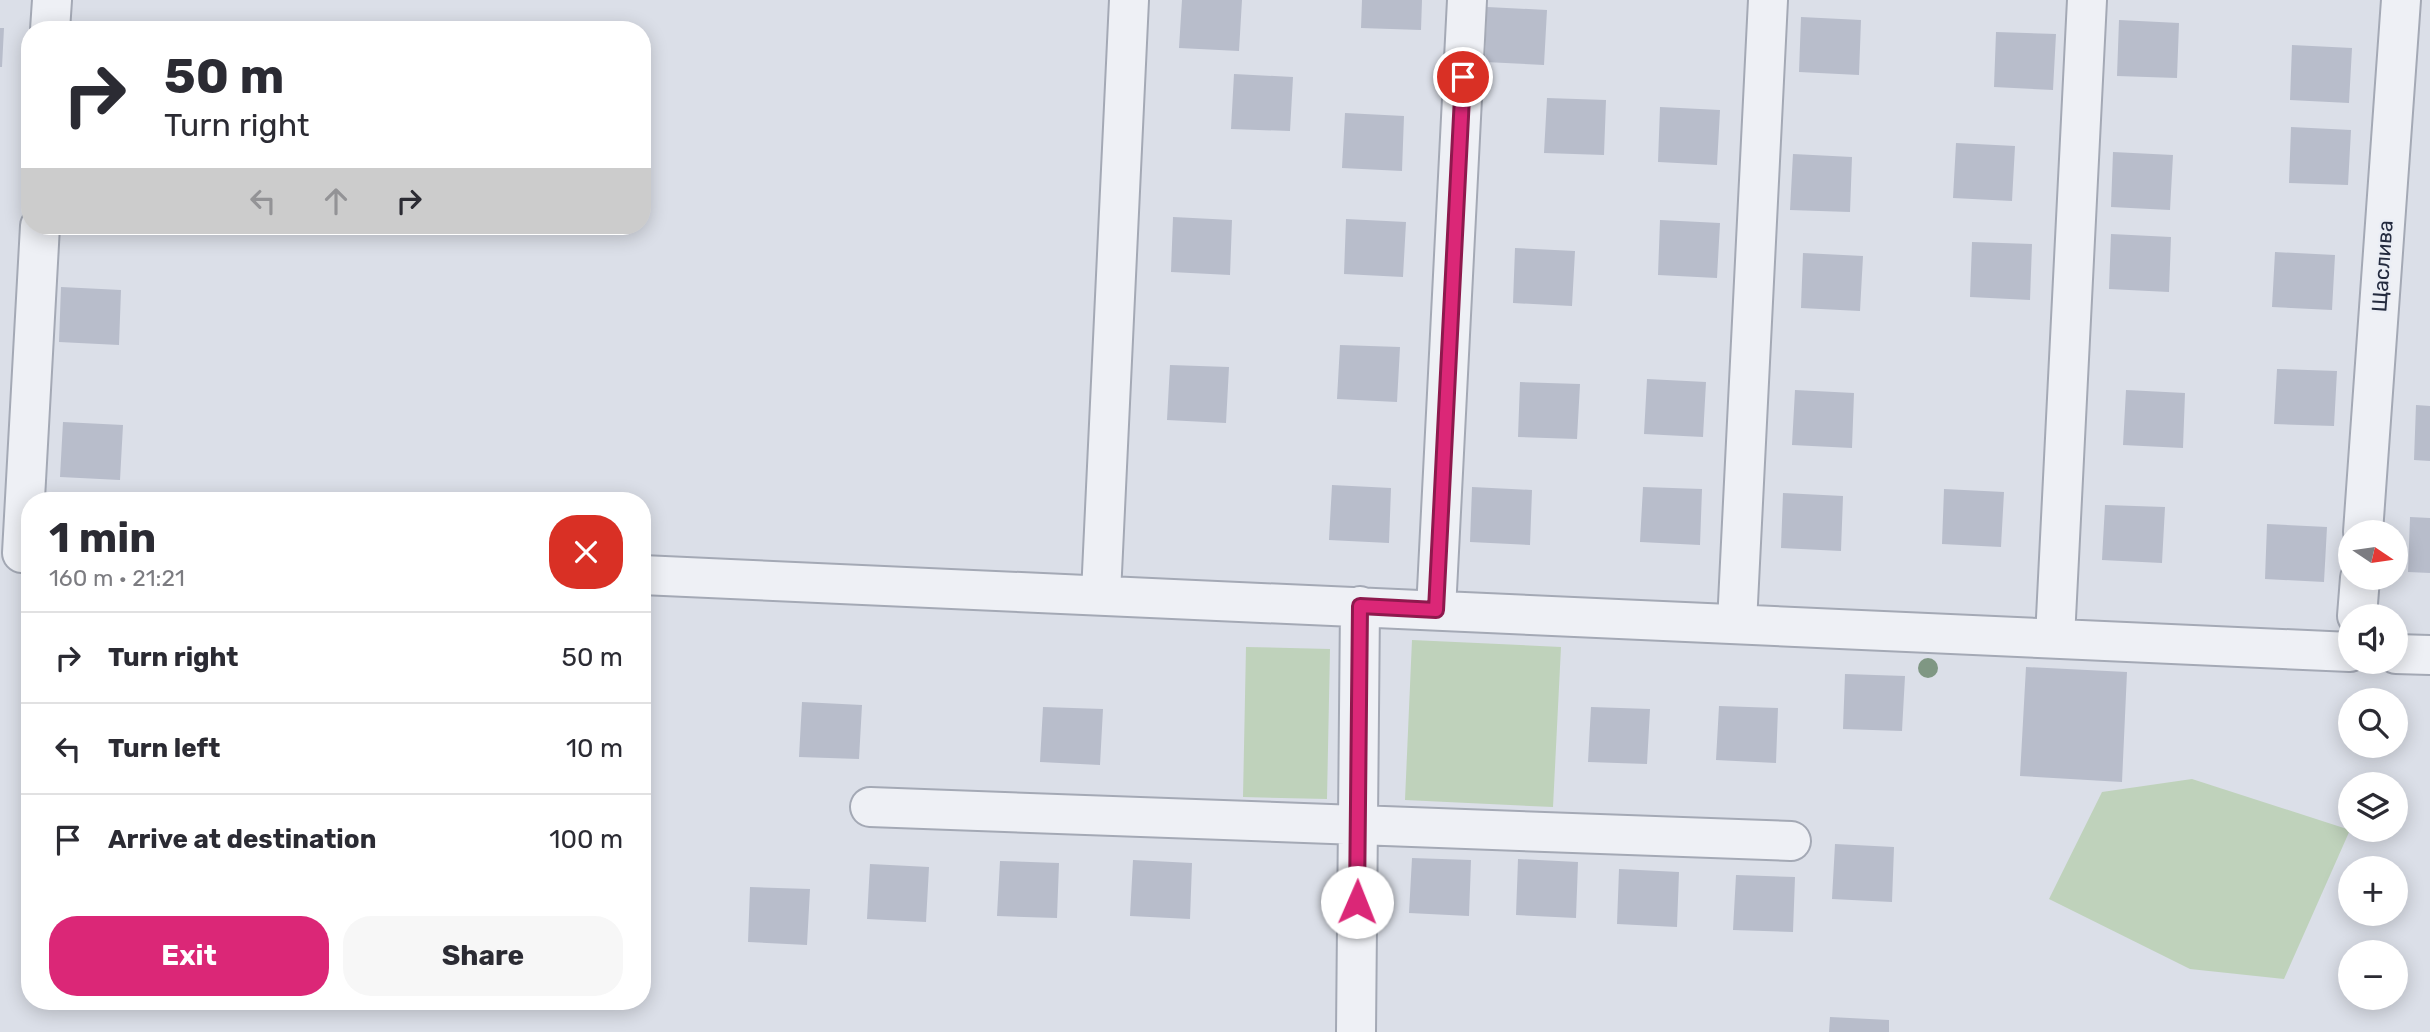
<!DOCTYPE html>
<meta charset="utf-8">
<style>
body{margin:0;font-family:Rubik,sans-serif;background:#f7f7f7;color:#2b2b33;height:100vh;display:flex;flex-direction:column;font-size:26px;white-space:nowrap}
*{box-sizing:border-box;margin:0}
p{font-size:23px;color:#7c7c81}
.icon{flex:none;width:38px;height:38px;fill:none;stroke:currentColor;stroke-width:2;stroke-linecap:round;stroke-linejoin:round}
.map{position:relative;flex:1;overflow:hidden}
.side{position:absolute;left:21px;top:492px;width:630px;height:518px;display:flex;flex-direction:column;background:#fff;border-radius:28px;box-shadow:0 4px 18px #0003}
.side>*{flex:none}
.banner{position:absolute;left:21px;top:21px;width:630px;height:214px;border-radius:28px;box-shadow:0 4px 18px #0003;background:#fff;color:#2b2b33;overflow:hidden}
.needle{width:46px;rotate:103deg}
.tools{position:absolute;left:2338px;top:520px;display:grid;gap:14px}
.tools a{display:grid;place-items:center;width:70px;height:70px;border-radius:50%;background:#fff;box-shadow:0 4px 18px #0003;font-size:35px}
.pin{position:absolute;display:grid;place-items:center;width:60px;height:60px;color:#fff;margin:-30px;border:4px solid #fff;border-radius:50%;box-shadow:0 2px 7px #0007}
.me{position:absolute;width:77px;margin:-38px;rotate:1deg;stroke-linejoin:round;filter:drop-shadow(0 0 5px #0008)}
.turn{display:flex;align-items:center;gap:24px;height:147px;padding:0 28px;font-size:32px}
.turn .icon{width:91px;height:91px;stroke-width:2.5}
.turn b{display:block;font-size:49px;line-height:60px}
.lanes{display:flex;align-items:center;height:66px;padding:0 28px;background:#0003;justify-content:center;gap:35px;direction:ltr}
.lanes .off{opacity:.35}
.round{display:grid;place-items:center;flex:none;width:74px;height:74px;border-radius:28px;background:#f7f7f7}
.head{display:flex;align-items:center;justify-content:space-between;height:119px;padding:0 28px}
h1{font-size:42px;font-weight:700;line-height:52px}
.cta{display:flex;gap:14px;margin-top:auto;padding:14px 28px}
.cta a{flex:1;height:80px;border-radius:28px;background:#db2777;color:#fff;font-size:28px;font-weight:700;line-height:80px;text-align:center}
.cta a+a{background:#f7f7f7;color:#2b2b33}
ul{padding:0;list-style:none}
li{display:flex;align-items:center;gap:21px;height:91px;padding:0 28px;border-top:2px solid #e1e1e2}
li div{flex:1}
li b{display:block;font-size:26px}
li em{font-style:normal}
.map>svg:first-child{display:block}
</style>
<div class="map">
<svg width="2430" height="1032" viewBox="0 0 2430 1032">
<rect width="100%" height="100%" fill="#dbdfe8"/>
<path fill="#bfd2bb" d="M1412,640L1561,647L1553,807L1405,800Z
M1246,647L1330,649L1327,799L1243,797Z
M2192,779L2350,830L2284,979L2190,969L2049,899L2102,792Z"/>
<path fill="#b8bdcb" d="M1182,0H1242L1239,51L1179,48Z
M1362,0H1422L1421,30L1361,28Z
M1487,7L1547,10L1544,65L1485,62Z
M1801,17L1861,20L1859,75L1799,72Z
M2119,20L2179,23L2177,78L2117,76Z
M0,28H4L2,67H0Z
M1996,32L2056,34L2053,90L1994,87Z
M2292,45L2352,48L2349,103L2290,100Z
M1234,74L1293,77L1290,131L1231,129Z
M1547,98L1606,100L1604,155L1544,153Z
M1660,107L1720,110L1717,165L1658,162Z
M1345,113L1404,116L1402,171L1342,168Z
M2291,127L2351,130L2348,185L2289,183Z
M1956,143L2015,146L2012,201L1953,198Z
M2113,152L2173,155L2170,210L2111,207Z
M1793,154L1852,157L1850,212L1790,210Z
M1173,217L1232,220L1230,275L1171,272Z
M1346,219L1406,222L1403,277L1344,274Z
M1660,220L1720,223L1717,278L1658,275Z
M2111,234L2171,237L2169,292L2109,289Z
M1972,242L2032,244L2030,300L1970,297Z
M1515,248L1575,251L1572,306L1513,303Z
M2275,252L2335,255L2332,310L2272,307Z
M1803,253L1863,256L1860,311L1801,308Z
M61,287L121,290L119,345L59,342Z
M1340,345L1400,347L1397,402L1337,399Z
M1170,365L1229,367L1226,423L1167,420Z
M2277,369L2337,371L2334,426L2274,424Z
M1647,379L1706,382L1703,437L1644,434Z
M1520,382L1580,384L1577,439L1518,437Z
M1795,390L1854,393L1852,448L1792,445Z
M2126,390L2185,393L2183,448L2123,445Z
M2416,405L2430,406V461L2414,460Z
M63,422L123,425L120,480L60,477Z
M1332,485L1391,488L1389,543L1329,540Z
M1472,487L1532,490L1530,545L1470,542Z
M1643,487L1702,489L1700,545L1640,542Z
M1944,489L2004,492L2001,547L1942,544Z
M1783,493L1843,496L1841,551L1781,548Z
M2105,505L2165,507L2162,563L2102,560Z
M2410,517L2430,518V573L2408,572Z
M2267,524L2327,527L2324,582L2265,579Z
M2026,667L2127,672L2122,782L2020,776Z
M1845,674L1905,676L1902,731L1843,729Z
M802,702L862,705L859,759L799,757Z
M1719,706L1778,708L1776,763L1716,760Z
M1043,707L1103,709L1100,765L1040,762Z
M1591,707L1650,709L1647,764L1588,762Z
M1835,844L1894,847L1892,902L1832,899Z
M1412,858L1471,860L1469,916L1409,913Z
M1518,859L1578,862L1576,918L1516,915Z
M1133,860L1192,863L1190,919L1130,916Z
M1000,861L1059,863L1057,918L997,916Z
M870,864L929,867L926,922L867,919Z
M1619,869L1679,872L1677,927L1617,924Z
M1736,875L1795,877L1793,932L1733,930Z
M750,887L810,889L807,945L748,942Z
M1830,1017L1889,1020V1032H1829Z"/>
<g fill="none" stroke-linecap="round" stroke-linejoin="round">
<g stroke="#a4a9b5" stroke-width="42">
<path id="minor" d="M50,30L52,0
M2363,532L2401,0
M22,553L40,226
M642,575L2350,652
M1101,594L1129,0
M1436,610L1467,0
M2357,616L2360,578
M1737,623L1768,0
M2055,638L2087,0
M2396,654L2430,655
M870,807L1791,841
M1356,1032L1360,606"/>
</g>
<use href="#minor" stroke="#eef0f5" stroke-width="38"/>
</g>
<circle fill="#7f9783" cx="1928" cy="668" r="10"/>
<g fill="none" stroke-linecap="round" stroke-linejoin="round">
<g stroke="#8e194d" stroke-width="18">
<path id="route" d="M1357,902L1360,606L1436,610L1463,77"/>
</g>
<use href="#route" stroke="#db2777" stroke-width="12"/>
</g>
<g text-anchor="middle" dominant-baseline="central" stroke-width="5" stroke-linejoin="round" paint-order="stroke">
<g font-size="21" fill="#242b3f" stroke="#ebeef5">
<text transform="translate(2382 266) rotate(-86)">Щаслива</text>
</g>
</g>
</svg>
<div class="tools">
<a><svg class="needle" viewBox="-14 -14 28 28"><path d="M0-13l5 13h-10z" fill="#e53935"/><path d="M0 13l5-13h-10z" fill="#7c7c81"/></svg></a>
<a><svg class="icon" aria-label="sound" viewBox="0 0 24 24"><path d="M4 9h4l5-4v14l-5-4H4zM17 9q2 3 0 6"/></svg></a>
<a><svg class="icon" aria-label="search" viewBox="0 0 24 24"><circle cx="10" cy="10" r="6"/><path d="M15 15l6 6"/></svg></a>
<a><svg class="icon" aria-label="layers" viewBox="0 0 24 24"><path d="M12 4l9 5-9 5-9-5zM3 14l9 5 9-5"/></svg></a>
<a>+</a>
<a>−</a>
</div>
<div class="pin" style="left:1463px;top:77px;background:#d93025"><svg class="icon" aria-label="arrive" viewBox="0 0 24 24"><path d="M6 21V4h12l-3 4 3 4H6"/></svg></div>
<svg class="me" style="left:1357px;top:902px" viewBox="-20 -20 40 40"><circle r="19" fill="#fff"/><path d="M0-13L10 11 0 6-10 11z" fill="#db2777"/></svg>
<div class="banner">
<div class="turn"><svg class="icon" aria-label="right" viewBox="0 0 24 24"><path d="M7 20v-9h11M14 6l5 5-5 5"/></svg><div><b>50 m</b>Turn right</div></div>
<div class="lanes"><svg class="icon off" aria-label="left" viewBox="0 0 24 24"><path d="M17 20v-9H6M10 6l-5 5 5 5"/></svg><svg class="icon off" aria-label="ahead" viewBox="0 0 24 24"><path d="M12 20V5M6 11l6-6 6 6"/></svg><svg class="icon" aria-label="right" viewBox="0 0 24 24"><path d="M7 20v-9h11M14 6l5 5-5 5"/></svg></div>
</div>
<section class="side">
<div class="head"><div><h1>1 min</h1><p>160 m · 21:21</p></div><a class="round" style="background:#d93025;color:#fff"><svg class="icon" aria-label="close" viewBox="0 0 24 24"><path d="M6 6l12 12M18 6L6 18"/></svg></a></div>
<ul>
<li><svg class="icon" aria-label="right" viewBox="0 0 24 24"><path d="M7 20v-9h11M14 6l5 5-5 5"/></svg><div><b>Turn right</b></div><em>50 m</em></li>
<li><svg class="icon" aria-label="left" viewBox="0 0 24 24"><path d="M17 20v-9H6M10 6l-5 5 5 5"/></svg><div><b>Turn left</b></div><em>10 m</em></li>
<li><svg class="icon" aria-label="arrive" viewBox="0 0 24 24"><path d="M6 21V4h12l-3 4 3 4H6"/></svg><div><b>Arrive at destination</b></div><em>100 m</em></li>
</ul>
<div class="cta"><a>Exit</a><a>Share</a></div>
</section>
</div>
